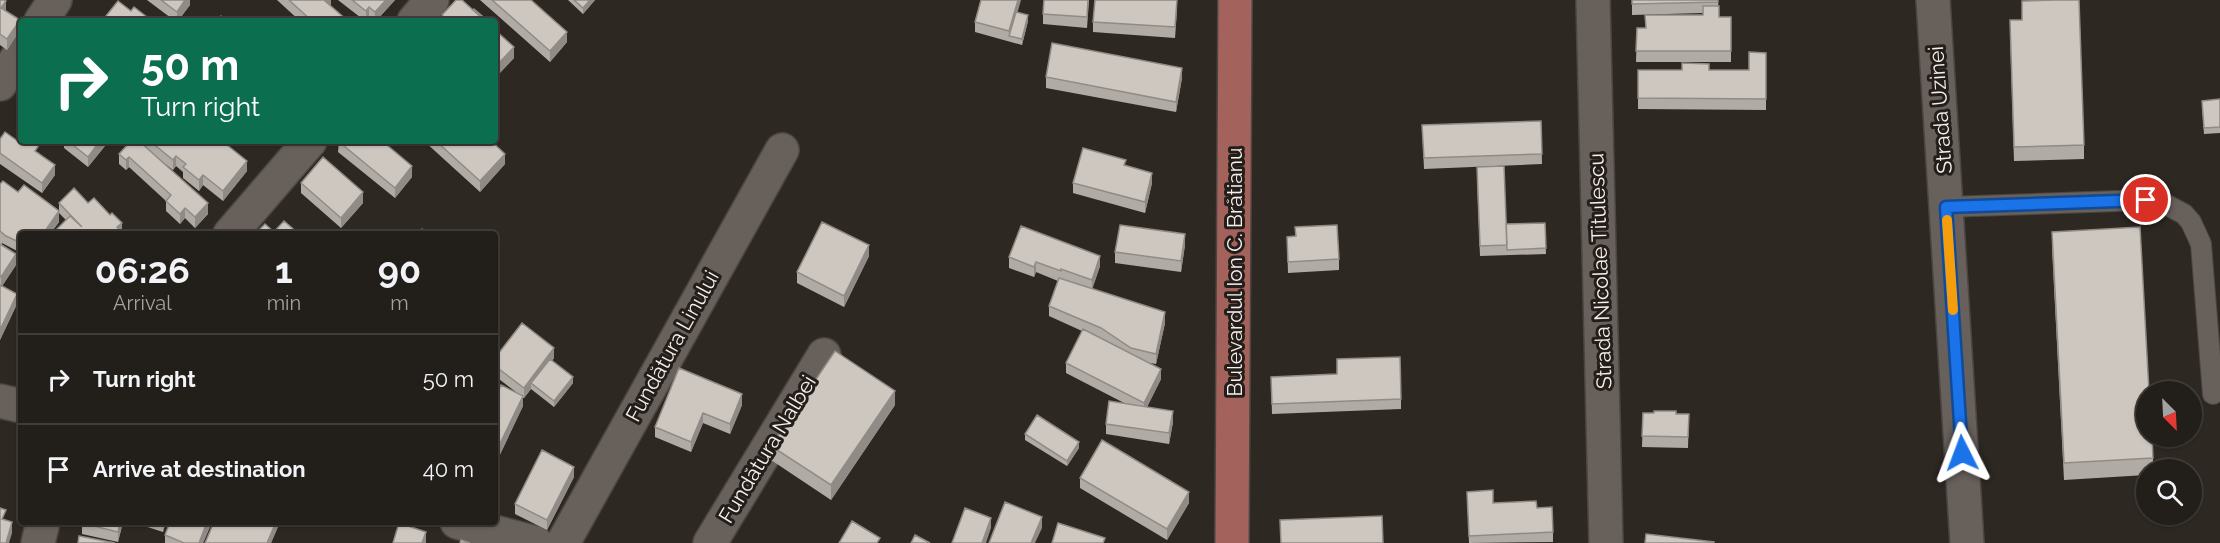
<!DOCTYPE html>
<meta charset="utf-8">
<style>
body{margin:0;font-family:Raleway,sans-serif;background:#2e2b27;color:#f1f3f6;height:100vh;display:flex;flex-direction:column;font-size:22px;white-space:nowrap}
*{box-sizing:border-box;margin:0}
p{font-size:20px;color:#a2a2a2}
.icon{flex:none;width:33px;height:33px;fill:none;stroke:currentColor;stroke-width:2;stroke-linecap:round;stroke-linejoin:round}
.map{position:relative;flex:1;overflow:hidden}
.panel{position:absolute;left:18px;top:231px;width:480px;height:294px;display:flex;flex-direction:column;background:#221e1a;border-radius:6px;box-shadow:0 2px 4px #0004,0 0 0 2px #3f3c39}
.panel>*{flex:none}
.banner{position:absolute;left:18px;top:18px;width:480px;height:126px;border-radius:6px;box-shadow:0 2px 4px #0004,0 0 0 2px #3f3c39;background:#0b6e4f;color:#fff;overflow:hidden}
.needle{width:39px;rotate:156deg}
.tools{position:absolute;left:2136px;top:381px;display:grid;gap:12px}
.tools a{display:grid;place-items:center;width:66px;height:66px;border-radius:50%;background:#221e1a;box-shadow:0 2px 4px #0004,0 0 0 2px #3f3c39;font-size:30px}
.pin{position:absolute;display:grid;place-items:center;width:51px;height:51px;color:#fff;margin:-26px;border:3px solid #fff;border-radius:50%;box-shadow:0 2px 6px #0007}
.me{position:absolute;width:66px;margin:-33px;rotate:357deg;stroke-linejoin:round;filter:drop-shadow(0 0 4px #0008)}
.turn{display:flex;align-items:center;gap:21px;height:126px;padding:0 24px;font-size:27px}
.turn .icon{width:78px;height:78px;stroke-width:2.5}
.turn b{display:block;font-size:42px;line-height:51px}
.eta{display:flex;justify-content:space-evenly;align-items:center;height:102px;text-align:center}
.eta b{font-size:36px;font-weight:700;line-height:42px}
ul{padding:0;list-style:none}
li{display:flex;align-items:center;gap:18px;height:90px;padding:0 24px;border-top:2px solid #3f3c39}
li div{flex:1}
li b{display:block;font-size:22px}
li em{font-style:normal}
.map>svg:first-child{display:block}
</style>
<div class="map">
<svg width="2220" height="543" viewBox="0 0 2220 543">
<rect width="100%" height="100%" fill="#2e2823"/>
<g fill="none" stroke-linecap="round" stroke-linejoin="round">
<g stroke="#4c4643" stroke-width="22">
<path id="service" d="M1946,207L2147,200L2167,205L2184,214L2191,222L2201,244L2213,394"/>
</g>
<g stroke="#4c4643" stroke-width="36">
<path id="minor" d="M1593,0L1606,543
M1933,0L1967,543
M41,21L55,0
M414,21L432,0
M0,84L21,52
M230,234L310,141
M0,401L21,406
M457,522L536,543
M38,543L43,522
M563,543L782,150
M710,543L824,355"/>
</g>
<g stroke="#4c4643" stroke-width="36">
<path id="primary" d="M1232,543L1235,0"/>
</g>
<use href="#service" stroke="#68605b" stroke-width="20"/>
<use href="#minor" stroke="#68605b" stroke-width="33"/>
<use href="#primary" stroke="#a3635c" stroke-width="33"/>
</g>
<path fill="#b1aba5" d="M0,0L6,11L20,30L7,50L0,45Z
M147,0H190V5L178,21H175Z
M277,0H331V4L330,6L348,21H300Z
M338,0H395L376,21H373L369,18L365,21Z
M480,0H531L567,42L550,62Z
M568,0H595L583,14Z
M1089,0L1087,28L1043,24V14Z
M1632,0H1718L1719,17H1731V62H1636L1637,28H1645L1703,15V13L1632,15Z
M2022,1L2084,145V159L2014,161L2010,35L2022,20Z
M473,10L487,21H442V15Z
M1177,10L1175,38L1093,32V22Z
M1018,12L1028,21L1022,45L975,32V22Z
M495,30L514,58L497,76L495,73Z
M1766,53V110L1638,109V70H1749Z
M1046,77L1182,78L1176,112L1046,88Z
M2220,99V133L2204,134L2202,106Z
M1541,121L1542,164L1424,169L1422,125Z
M0,139L19,142L39,153L55,175L42,193L0,164Z
M64,141H109L88,167L64,148Z
M131,141H222L247,171L223,201L203,185L199,191L183,178V172L176,166L173,170L160,160L208,214L195,228L185,218L180,224L166,211V201L129,167L126,170L119,164V154Z
M339,141L412,177L395,198L338,152Z
M424,141H491L505,164L480,192Z
M1126,166L1152,183L1145,213L1073,193V183Z
M1477,178L1506,224L1545,223L1546,254L1480,256Z
M301,183L363,203L341,228L301,193Z
M0,184L59,222L50,234H21V253L2,243V245L16,265L2,286L17,304L0,340Z
M59,203H88L122,233L66,220L59,213Z
M1295,227L1339,259V270L1288,273L1287,237L1295,236Z
M2052,232L2153,458V470H2146V475L2064,480L2052,248Z
M1185,245L1181,272L1115,263V252Z
M869,256L844,307L797,283V272Z
M1009,257L1100,266L1092,289L1165,323L1156,364L1150,363L1161,379L1147,407L1173,422L1169,444L1106,434V424L1126,404L1066,373V363L1082,331L1049,316V306L1058,281L1036,272L1034,277L1009,268Z
M495,358H554L552,361L573,383L554,407L531,389L524,398H523V406L495,465V399L516,392L495,376Z
M679,368L742,405L730,434L703,423L691,452L655,437V427Z
M1337,374L1401,399V409L1272,414L1271,377Z
M895,405L831,500L771,460V446Z
M1643,413L1689,414L1688,448L1642,447Z
M1025,434L1079,448L1067,466L1025,440Z
M574,477L547,530L515,514V504Z
M1080,478L1189,503L1167,540L1080,488Z
M1467,492L1493,503L1537,508L1553,532V542L1469,543Z
M82,522H123L118,542L82,534Z
M132,522H166L163,532Z
M170,522H212L203,543H165V535Z
M226,522H280L271,543H205L226,525Z"/>
<path fill="#908b86" d="M185,0H190V5L177,21V12Z
M326,0H331V4L325,11Z
M386,0H395L376,21H375V12Z
M590,0H595L583,14V8Z
M1018,0H1021L1011,36H1009V31Z
M6,1V12L1,8Z
M369,7V18L366,21V11Z
M1028,15V21L1022,45V39Z
M20,20V30L7,50V39Z
M567,32V42L550,62V51Z
M514,47V58L497,76V65Z
M1182,68V78L1176,112V102Z
M100,141H109L88,167V157Z
M505,154V164L480,192V181Z
M176,156V166L173,170V160Z
M129,157V167L126,170V160Z
M247,161V171L223,201V191Z
M55,165V175L42,193V183Z
M412,166V177L395,198V188Z
M1152,173V183L1145,213V202Z
M203,175V185L199,191V180Z
M363,192V203L341,228V218Z
M208,203V214L195,228V217Z
M185,208V218L180,224V214Z
M59,211V222L50,234H43Z
M122,223V233L117,227Z
M1185,234V245L1181,272V261Z
M869,245V256L844,307V296Z
M16,254V265L1,288V277Z
M1100,256V266L1092,290V280Z
M1036,262V272L1034,277V267Z
M17,294V304L0,340V330Z
M1165,312V323L1156,364V354Z
M554,348V358L534,386L531,383V389L524,398V388Z
M1161,369V379L1144,413V403Z
M573,377V383L554,407V401Z
M895,391V405L831,500V485Z
M742,394V405L730,434V424Z
M523,396V406L495,465V454Z
M1173,411V422L1169,444V433Z
M703,413V423L691,452V442Z
M1079,442V448L1067,466V461Z
M574,467V477L547,530V520Z
M1189,492V503L1167,540V529Z
M1042,517V528L1035,543H1031Z
M991,518V528L986,543H982Z
M12,522V533L9,543H6Z
M120,522H123L118,542V532Z
M163,522H166L163,532Z
M207,522H212L203,543H199Z
M276,522H280L271,543H267Z
M426,532V543H422Z"/>
<path fill="#cec7c0" stroke="#908b86" stroke-width="1.5" d="M0,0H4L6,1L1,8L20,20L7,39L0,34Z
M161,0H185L177,12Z
M289,0H326L325,1L348,21H312Z
M352,0H386L375,12L369,7L366,11Z
M456,0H462L485,21H449L442,15Z
M492,0H531L567,32L550,51Z
M574,0H590L583,8Z
M981,0H1018L1009,31L975,22Z
M1044,0H1088L1087,17L1043,14Z
M1095,0H1177L1175,27L1093,22Z
M1632,0H1718V2L1632,4Z
M2055,0H2079L2084,145L2014,147L2010,20H2022V1Z
M118,1L131,11L134,7L152,21H102Z
M1703,6H1719V17H1731V51H1636L1637,28H1646L1645,15H1703Z
M474,9L487,20L486,21L473,10Z
M1016,12L1028,15L1022,39L1009,36Z
M221,16L228,21H217Z
M495,30L514,47L497,65L495,63Z
M1052,43L1182,68L1176,102L1046,77Z
M1749,52L1766,53V99L1638,98V70H1682V63L1709,64V70H1749Z
M2220,99V127L2204,128L2202,101Z
M1541,121L1542,154L1424,158L1422,125Z
M5,132L19,142L21,139V141H33L39,145L35,151L55,165L42,183L0,153V139Z
M68,141H100L88,157Z
M131,141H139L208,203L195,217L185,208L180,214L166,201L171,195L129,157L126,160L119,154Z
M150,141H222L247,161L223,191L203,175L199,180L183,167L186,164L176,156L173,160Z
M338,141H382L412,166L395,188Z
M436,141H491L505,154L480,181Z
M1083,148L1126,160L1124,165L1152,173L1145,202L1073,183Z
M323,157L363,192L341,218L301,183Z
M1504,166L1507,245L1480,246L1477,167Z
M3,181L18,192L24,185L59,211L43,234H21V243L6,236L0,231V184Z
M74,188L88,203L94,198L110,215L112,213L122,223L117,227L123,234H52L70,216L82,227L59,203Z
M284,221L299,234H272Z
M822,222L869,245L844,296L797,272Z
M1545,223L1546,248L1507,250L1506,224Z
M265,224L274,232L272,234H255Z
M1120,225L1185,234L1181,261L1115,252Z
M1337,225L1339,259L1288,262L1287,237L1296,236L1295,227Z
M1021,226L1100,256L1092,280L1061,269V271L1036,262L1034,267L1009,257Z
M2140,227L2149,392H2146V436H2152L2153,458L2064,463L2052,232Z
M422,229L428,234H417Z
M0,244L16,254L1,277H0Z
M1059,278L1165,312L1156,354L1131,348L1101,328L1049,306Z
M0,285L17,294L0,330Z
M522,323L554,348L524,388L495,366V358Z
M1083,329L1161,369L1144,403L1066,363Z
M835,351L895,391L831,485L771,446Z
M1400,357L1401,399L1272,404L1271,377L1337,374V359Z
M550,359L573,377L554,401L531,383Z
M679,368L742,394L730,424L703,413L691,442L655,427Z
M501,385L523,396L495,454V399Z
M1109,401L1173,411L1169,433L1106,424Z
M1654,411H1676V414H1689L1688,437L1642,436L1643,413H1654Z
M1037,415L1079,442L1067,461L1025,434Z
M1102,440L1189,492L1167,529L1080,478Z
M542,450L574,467L547,520L515,504Z
M1493,490V503L1536,501L1537,508L1552,507L1553,532L1469,536L1467,492Z
M1005,502L1042,517L1031,543H989Z
M0,508L6,510L2,519L12,522L6,543H0Z
M965,508L991,518L982,543H952Z
M1382,516L1383,543H1281L1280,520Z
M852,521L880,538L877,543H839Z
M82,522H120L118,532L82,523Z
M170,522H207L199,543H184L165,535Z
M214,522H219L230,526L232,522H276L267,543H205Z
M399,523L426,532L422,543H393Z
M1058,523L1105,538L1103,543H1052Z
M1646,534L1714,542V543H1645Z
M915,535L930,543H911Z
M79,536L115,543H78Z
M461,540L470,543H460Z"/>
<g fill="none" stroke-linecap="round" stroke-linejoin="round">
<g stroke="#114b97" stroke-width="15">
<path id="route" d="M1962,453L1946,207L2146,200"/>
</g>
<use href="#route" stroke="#1a73e8" stroke-width="10"/>
<path stroke="#f59e0b" stroke-width="10" d="M1947,220L1953,310"/>
</g>
<g text-anchor="middle" dominant-baseline="central" stroke-width="6" stroke-linejoin="round" paint-order="stroke">
<g font-size="21" fill="#f5f0ed" stroke="#241e1a">
<text transform="translate(1940 110) rotate(-94)">Strada Uzinei</text>
<text transform="translate(1600 271) rotate(-92)">Strada Nicolae Titulescu</text>
<text transform="translate(1234 272) rotate(-90)">Bulevardul Ion C. Brătianu</text>
<text transform="translate(672 346) rotate(-61)">Fundătura Linului</text>
<text transform="translate(767 449) rotate(-59)">Fundătura Nalbei</text>
</g>
</g>
</svg>
<div class="tools">
<a><svg class="needle" viewBox="-14 -14 28 28"><path d="M0-13l5 13h-10z" fill="#e53935"/><path d="M0 13l5-13h-10z" fill="#a2a2a2"/></svg></a>
<a><svg class="icon" aria-label="search" viewBox="0 0 24 24"><circle cx="10" cy="10" r="6"/><path d="M15 15l6 6"/></svg></a>
</div>
<div class="pin" style="left:2146px;top:200px;background:#d93025"><svg class="icon" aria-label="arrive" viewBox="0 0 24 24"><path d="M6 21V4h12l-3 4 3 4H6"/></svg></div>
<svg class="me" style="left:1962px;top:453px" viewBox="-20 -20 40 40"><path d="M0-17L14 15 0 8-14 15z" fill="#1a73e8" stroke="#fff" stroke-width="4"/></svg>
<div class="banner">
<div class="turn"><svg class="icon" aria-label="right" viewBox="0 0 24 24"><path d="M7 20v-9h11M14 6l5 5-5 5"/></svg><div><b>50 m</b>Turn right</div></div>
</div>
<section class="panel">
<div class="eta">
<div><b>06:26</b><p>Arrival</p></div>
<div><b>1</b><p>min</p></div>
<div><b>90</b><p>m</p></div>
</div>
<ul>
<li><svg class="icon" aria-label="right" viewBox="0 0 24 24"><path d="M7 20v-9h11M14 6l5 5-5 5"/></svg><div><b>Turn right</b></div><em>50 m</em></li>
<li><svg class="icon" aria-label="arrive" viewBox="0 0 24 24"><path d="M6 21V4h12l-3 4 3 4H6"/></svg><div><b>Arrive at destination</b></div><em>40 m</em></li>
</ul>
</section>
</div>
